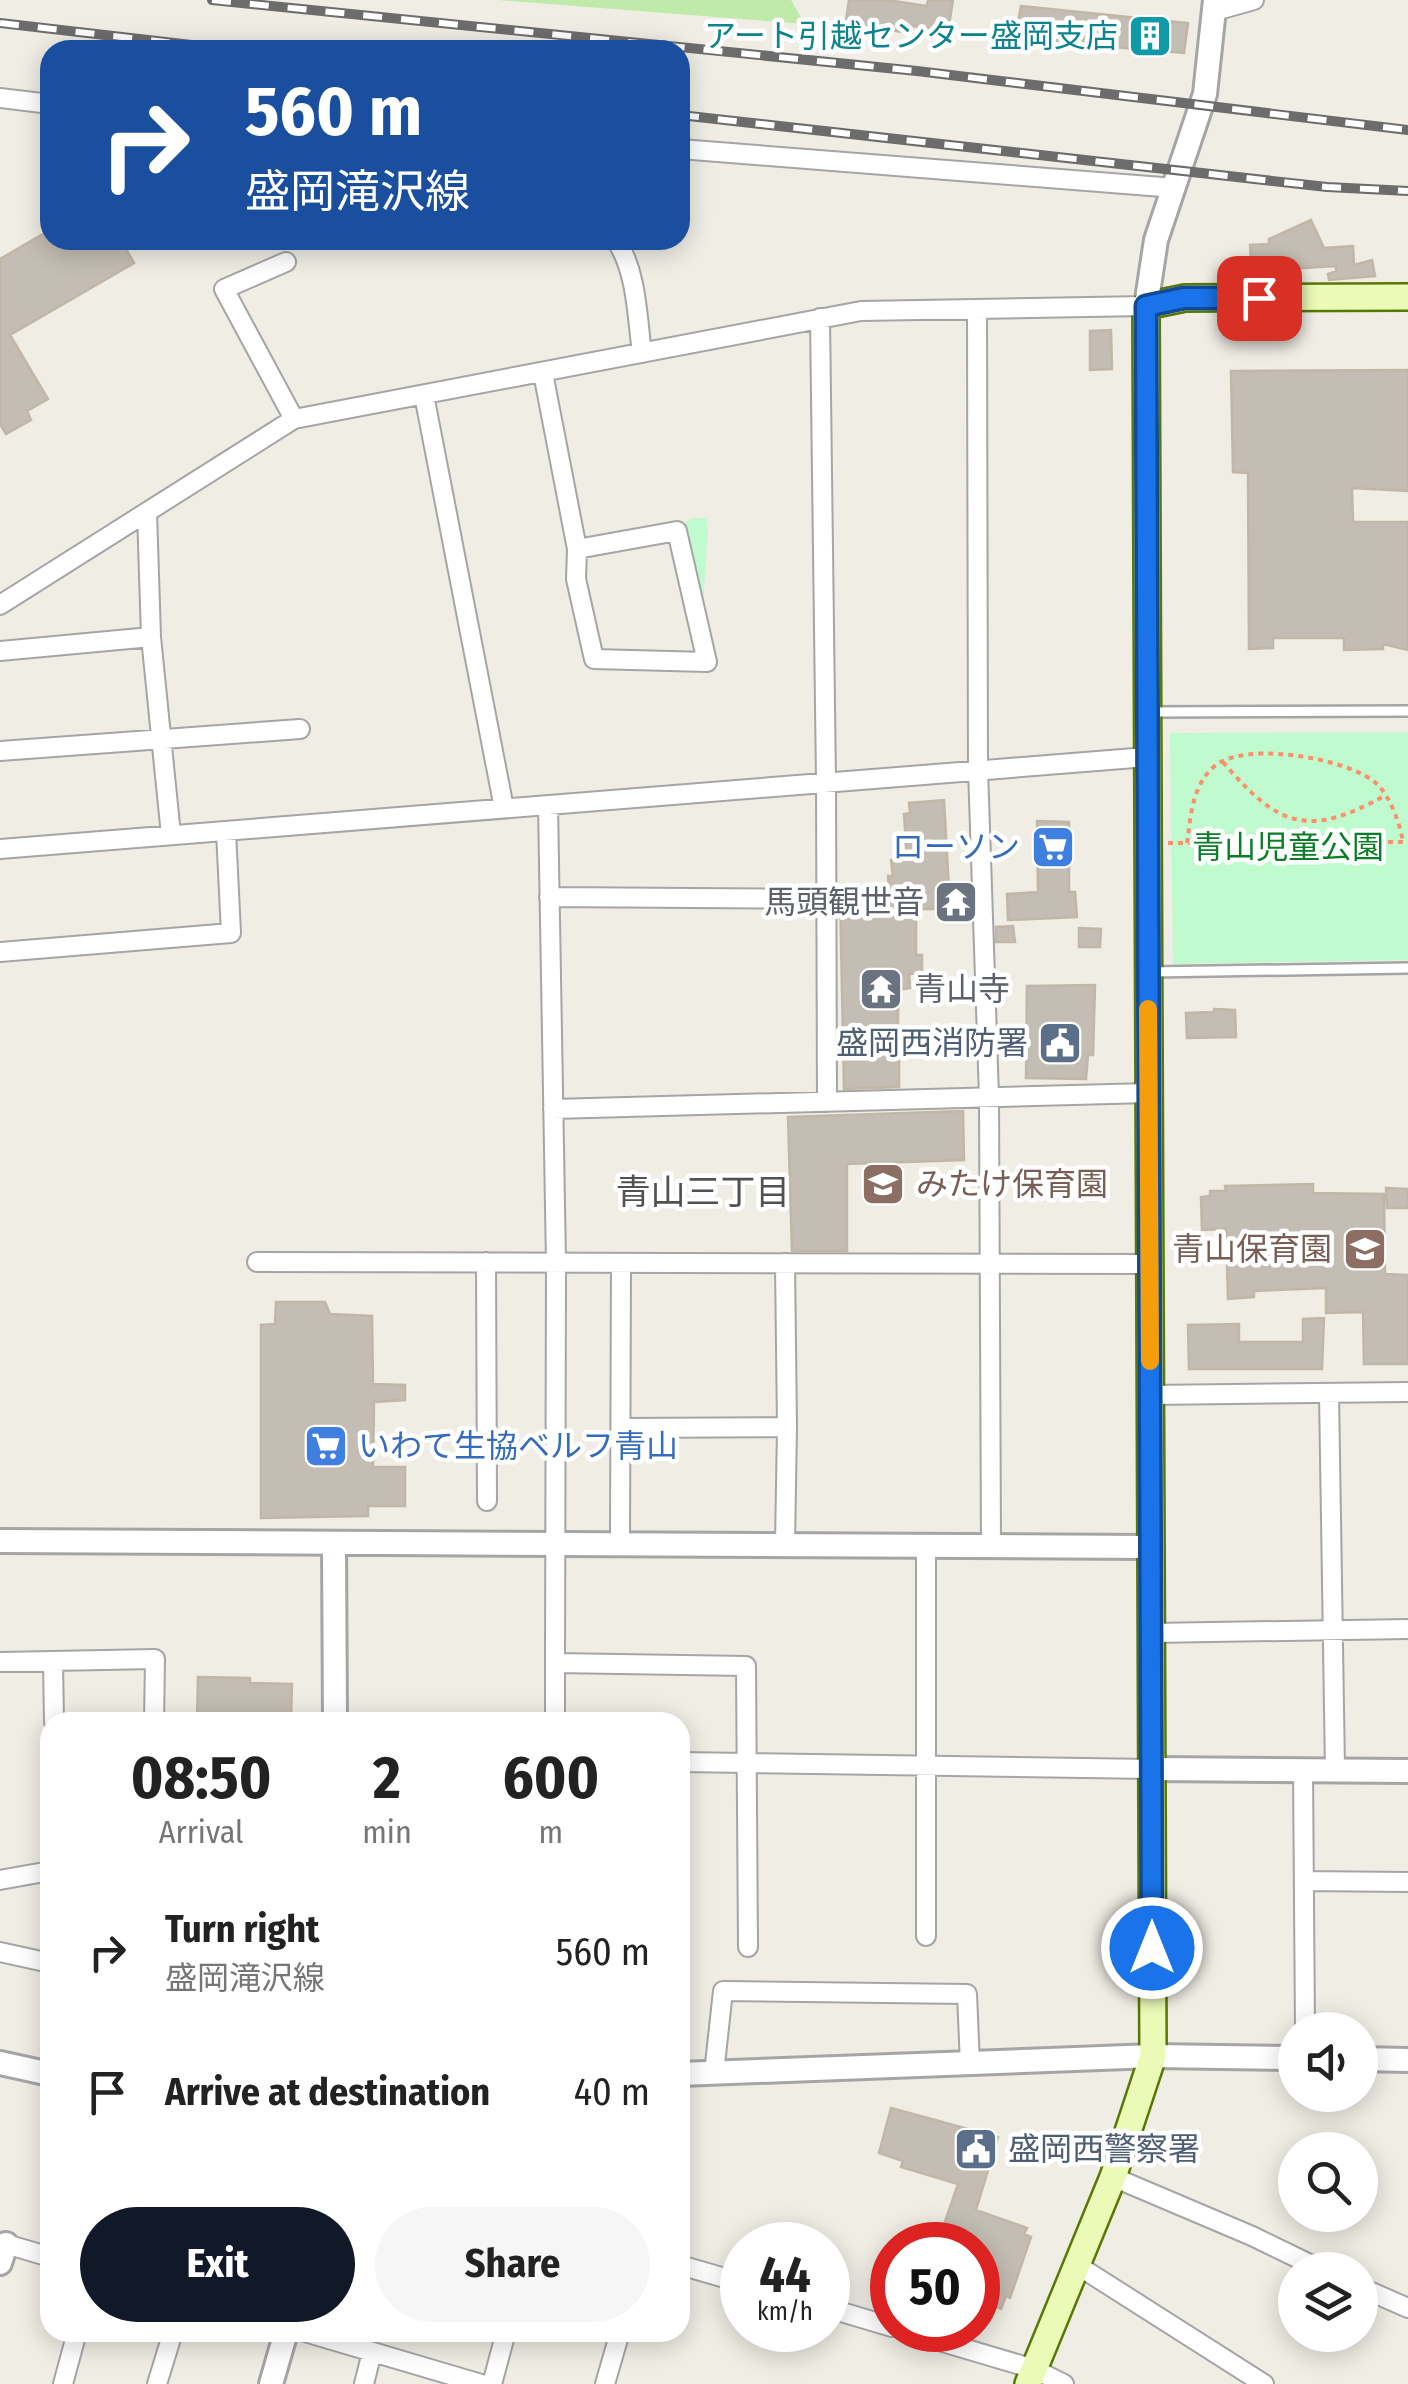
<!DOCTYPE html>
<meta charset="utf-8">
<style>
body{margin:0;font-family:"Fira Sans Condensed","Noto Sans JP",sans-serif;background:#f6f6f6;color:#222;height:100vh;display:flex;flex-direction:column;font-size:38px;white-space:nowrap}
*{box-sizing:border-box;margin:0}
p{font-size:32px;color:#767676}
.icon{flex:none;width:55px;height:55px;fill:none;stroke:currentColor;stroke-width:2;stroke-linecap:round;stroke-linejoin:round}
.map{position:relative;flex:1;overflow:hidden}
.sheet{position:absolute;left:40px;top:1712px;width:650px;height:630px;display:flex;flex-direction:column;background:#fff;border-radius:30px;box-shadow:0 5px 25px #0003}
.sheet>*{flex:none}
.top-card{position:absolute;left:40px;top:40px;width:650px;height:210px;border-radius:30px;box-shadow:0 5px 25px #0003;background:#1a4fa0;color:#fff;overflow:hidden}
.buttons{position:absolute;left:1278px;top:2012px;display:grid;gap:20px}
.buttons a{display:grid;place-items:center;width:100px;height:100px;border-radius:50%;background:#fff;box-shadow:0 5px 25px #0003;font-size:50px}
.speed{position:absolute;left:720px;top:2222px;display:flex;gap:20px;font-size:50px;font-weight:700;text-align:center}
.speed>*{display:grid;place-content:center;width:130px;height:130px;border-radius:50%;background:#fff;box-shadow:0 5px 25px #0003;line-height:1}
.speed small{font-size:25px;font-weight:400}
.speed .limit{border:15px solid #d22;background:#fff;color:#111}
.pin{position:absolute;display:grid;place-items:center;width:85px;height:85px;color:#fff;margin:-42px;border-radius:20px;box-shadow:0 5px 15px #0006}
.me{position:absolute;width:110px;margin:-55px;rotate:0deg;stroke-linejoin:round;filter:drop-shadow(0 0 8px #0008)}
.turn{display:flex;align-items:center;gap:35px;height:210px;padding:0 40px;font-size:45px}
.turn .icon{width:130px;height:130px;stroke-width:2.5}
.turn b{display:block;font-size:70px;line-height:85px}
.eta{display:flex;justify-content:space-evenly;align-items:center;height:170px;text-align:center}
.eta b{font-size:60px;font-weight:700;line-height:70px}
.primary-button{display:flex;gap:20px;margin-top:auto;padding:20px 40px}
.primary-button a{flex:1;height:115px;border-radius:60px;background:#111827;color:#fff;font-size:40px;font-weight:700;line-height:115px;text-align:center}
.primary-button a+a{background:#f6f6f6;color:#222}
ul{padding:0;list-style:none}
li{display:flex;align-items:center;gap:30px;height:140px;padding:0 40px}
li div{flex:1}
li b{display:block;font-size:38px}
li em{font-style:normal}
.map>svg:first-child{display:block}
</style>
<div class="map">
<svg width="1408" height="2384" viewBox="0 0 1408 2384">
<rect width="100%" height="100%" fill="#efede4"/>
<path fill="#bfeaa9" d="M498,0H791L805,24Z"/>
<path fill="#c0facf" d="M691,518H706L708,528L702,619L683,525Z
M1408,732V960L1173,964L1170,733Z"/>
<path fill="#c4bdb3" stroke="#c1b7a6" stroke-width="2.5" d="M849,0H887L927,6L928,0H953L948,31L913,26L912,34L846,21Z
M1021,6L1188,23L1184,53L1015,39Z
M1311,220L1324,248L1353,246L1354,265L1372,260L1375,276L1329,280L1328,274L1336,271V266L1272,270V275L1252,276L1250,245L1269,244V239Z
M50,230V240H121L134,263L10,335L48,399L27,411L31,420L6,434L0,424V259Z
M1111,330L1112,369L1090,370V331Z
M1408,370V491L1352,488L1353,522H1408V650L1383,644V649L1344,650V638H1273V648L1249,649L1248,473L1233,472L1231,371Z
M944,800L949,890H963V909H916V955H922V973L909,974L910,988L898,990V1036L913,1035V1055L899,1056V1087L844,1089L840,891H889L888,876H893L891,860H907L904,814L910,813L909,803Z
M1037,821L1069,822V892H1075L1077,917L1008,920L1007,894L1038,892Z
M1013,926L1015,942H996V927Z
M1079,928L1101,929L1100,947H1079Z
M1095,985L1093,1055H1088L1086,1079L1026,1078L1027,986Z
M1214,1009L1235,1010L1236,1037L1187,1038L1186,1013L1214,1012Z
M963,1111L964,1160L847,1164V1251H792L788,1117Z
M1313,1184V1193L1384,1194L1385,1274L1408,1275V1364H1364L1363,1312L1326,1313V1288L1254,1291V1297L1228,1299L1226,1229L1202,1230L1201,1197L1210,1196V1191H1226L1225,1186Z
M1386,1188L1408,1189V1208H1387Z
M276,1302H325L330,1314L372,1316L373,1384L405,1385V1400L374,1402L373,1467H405V1506H368V1516L261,1518V1325L275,1324Z
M1324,1318L1322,1369H1189L1188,1325L1239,1324V1342H1303V1319Z
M198,1677L250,1678V1683L292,1684L291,1722H197Z
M891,2108L998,2137L976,2210L1027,2228L1024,2234L1031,2237L1010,2298L1006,2296L1001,2309L978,2300V2245H937L958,2184L901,2167L903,2161L879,2153Z"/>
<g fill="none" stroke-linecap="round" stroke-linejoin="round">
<g stroke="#a5a5a5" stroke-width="14">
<path id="service" d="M1151,712L1408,711
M1151,972L1408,968"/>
</g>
<g stroke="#a5a5a5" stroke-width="22">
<path id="minor" d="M1215,11L1254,0
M0,98L50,104
M680,149L1175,188
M616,240C637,272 637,316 642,353
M286,262L224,289L294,419
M977,311L978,769L989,1097L991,1547
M820,318L826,782L827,1102
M543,373L577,549L677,531L707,662L594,659L576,579L577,549
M424,395L504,808
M0,605L294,419L861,311L1146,306
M151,637L171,835
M0,651L151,637L147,512
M0,751L300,729
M548,805L556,1263L555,1663L746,1666L748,1947
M0,849L1147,757
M549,897L827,899
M0,952L231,933L226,831
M553,1109L1149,1093
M257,1262L1148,1264
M486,1262L487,1501
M1329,1393L1335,1770
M1151,1395L1408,1392
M621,1428L787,1427L785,1263
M620,1544L621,1263
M785,1545L787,1427
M1151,1633L1408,1629
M53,1661L54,1722
M0,1662L155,1659L154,1722
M555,1663V1722
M680,1762L1152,1769
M1303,1770L1305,2030
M0,1880L50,1871
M1304,1881L1408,1882
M926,1936V1546
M0,1952L50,1963
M715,2064L723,1991L967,1994L970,2064
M1113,2177L1252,2236L1322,2270
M6,2244L50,2257
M680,2265L742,2283
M1077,2265L1264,2384
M1360,2287L1408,2308
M828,2308L892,2327
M902,2330L1034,2369L1064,2384
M305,2332L481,2384
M63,2384L77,2332
M157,2384L173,2332
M364,2384L372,2352
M492,2384L506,2332
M605,2384L620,2332"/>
</g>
<g stroke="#a5a5a5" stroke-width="28">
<path id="tertiary" d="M1146,306L1156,240L1205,94L1215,0
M0,1541L1151,1547
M334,1543L335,1722
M1152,1769L1408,1771
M1360,2059L1408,2060
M0,2063L50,2074
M680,2074L1153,2056L1295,2058
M0,2263L6,2244
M271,2384L286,2332"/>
</g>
<g stroke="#587703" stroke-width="30">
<path id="secondary" d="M1028,2384L1113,2177L1153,2056L1146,306L1185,298L1408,297"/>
</g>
<path stroke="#fb9069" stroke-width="4" stroke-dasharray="5 5" stroke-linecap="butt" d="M1223,762C1279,828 1309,838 1386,795
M1168,843L1408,842
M1187,843C1191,815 1192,784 1216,765C1247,741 1352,758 1379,786C1391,799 1400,824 1403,842"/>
<use href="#service" stroke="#fff" stroke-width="9"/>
<use href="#minor" stroke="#fff" stroke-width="18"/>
<use href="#tertiary" stroke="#fff" stroke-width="22"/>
<use href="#secondary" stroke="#ecfab7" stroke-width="25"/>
<g stroke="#6c6c6c" stroke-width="10">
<path id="rail" d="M212,0L917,71L1408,130
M0,23L235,50
M680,115L1327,187L1408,191"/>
</g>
<use href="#rail" stroke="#fff" stroke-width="6" stroke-dasharray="19" stroke-linecap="butt"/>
</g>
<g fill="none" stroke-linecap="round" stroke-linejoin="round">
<g stroke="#114b97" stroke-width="25">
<path id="route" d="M1152,1948L1146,306L1184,298H1259"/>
</g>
<use href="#route" stroke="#1a73e8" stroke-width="18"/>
<path stroke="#f59e0b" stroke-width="18" d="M1148,1009L1150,1361"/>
</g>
<defs>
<g id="building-square" transform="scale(2.25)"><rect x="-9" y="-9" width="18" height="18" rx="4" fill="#0f9aa8" stroke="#fff"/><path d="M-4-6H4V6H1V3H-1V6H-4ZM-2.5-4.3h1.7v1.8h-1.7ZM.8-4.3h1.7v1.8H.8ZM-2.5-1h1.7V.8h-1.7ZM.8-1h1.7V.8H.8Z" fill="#fff"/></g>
<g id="supermarket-square" transform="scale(2.25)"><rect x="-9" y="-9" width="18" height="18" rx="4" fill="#3f7fe0" stroke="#fff"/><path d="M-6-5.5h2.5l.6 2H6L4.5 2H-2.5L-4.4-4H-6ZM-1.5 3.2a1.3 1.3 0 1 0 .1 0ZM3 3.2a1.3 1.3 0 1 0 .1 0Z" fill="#fff"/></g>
<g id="temple-square" transform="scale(2.25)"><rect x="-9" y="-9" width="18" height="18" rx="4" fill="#6b7280" stroke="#fff"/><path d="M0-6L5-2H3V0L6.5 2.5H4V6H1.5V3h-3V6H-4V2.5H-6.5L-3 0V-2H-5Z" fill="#fff"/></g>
<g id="civic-square" transform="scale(2.25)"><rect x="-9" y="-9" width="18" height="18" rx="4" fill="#5c6f8a" stroke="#fff"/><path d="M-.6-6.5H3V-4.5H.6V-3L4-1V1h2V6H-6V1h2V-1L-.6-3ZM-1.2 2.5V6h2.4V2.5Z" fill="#fff"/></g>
<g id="school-square" transform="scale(2.25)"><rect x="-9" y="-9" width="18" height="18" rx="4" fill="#8d6e63" stroke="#fff"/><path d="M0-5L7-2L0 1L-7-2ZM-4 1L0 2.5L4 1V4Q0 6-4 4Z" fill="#fff"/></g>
</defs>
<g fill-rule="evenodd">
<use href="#building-square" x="1150" y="36"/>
<use href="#supermarket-square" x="1053" y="847"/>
<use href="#temple-square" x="956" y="902"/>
<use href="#temple-square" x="881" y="989"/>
<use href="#civic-square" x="1060" y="1043"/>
<use href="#school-square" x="883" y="1184"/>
<use href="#school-square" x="1365" y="1249"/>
<use href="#supermarket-square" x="326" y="1446"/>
<use href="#civic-square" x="976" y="2149"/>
</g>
<g text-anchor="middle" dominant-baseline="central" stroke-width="9" stroke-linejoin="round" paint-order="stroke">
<g font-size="32" fill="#0d838f" stroke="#fff" text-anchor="end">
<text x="1118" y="36">アート引越センター盛岡支店</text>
</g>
<g font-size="32" fill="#366cbe" stroke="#fff" text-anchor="end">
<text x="1020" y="847">ローソン</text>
<text x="358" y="1446" text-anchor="start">いわて生協ベルフ青山</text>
</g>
<g font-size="32" fill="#0a7e27" stroke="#fff">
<text x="1288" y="847">青山児童公園</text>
</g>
<g font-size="32" fill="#5b616d" stroke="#fff" text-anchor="end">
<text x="924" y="902">馬頭観世音</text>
<text x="914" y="989" text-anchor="start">青山寺</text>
</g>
<g font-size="32" fill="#4e5e75" stroke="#fff" text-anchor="end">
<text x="1028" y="1043">盛岡西消防署</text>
<text x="1008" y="2149" text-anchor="start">盛岡西警察署</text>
</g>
<g font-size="32" fill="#785e54" stroke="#fff" text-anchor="start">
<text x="916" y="1184">みたけ保育園</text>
<text x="1332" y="1249" text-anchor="end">青山保育園</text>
</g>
<g font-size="35" fill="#515151" stroke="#fff">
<text x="703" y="1192">青山三丁目</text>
</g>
</g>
</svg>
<div class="buttons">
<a><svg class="icon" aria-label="sound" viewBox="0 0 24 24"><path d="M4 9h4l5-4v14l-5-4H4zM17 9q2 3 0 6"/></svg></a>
<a><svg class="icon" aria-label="search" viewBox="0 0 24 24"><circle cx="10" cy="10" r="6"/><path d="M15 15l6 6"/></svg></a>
<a><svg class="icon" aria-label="layers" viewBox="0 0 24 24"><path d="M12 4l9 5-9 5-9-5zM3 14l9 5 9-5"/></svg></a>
</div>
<div class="speed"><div>44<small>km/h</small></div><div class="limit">50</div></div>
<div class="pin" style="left:1259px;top:298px;background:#d93025"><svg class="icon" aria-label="arrive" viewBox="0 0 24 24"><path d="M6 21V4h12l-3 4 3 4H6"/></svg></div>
<svg class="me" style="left:1152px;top:1948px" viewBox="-20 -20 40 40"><circle r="17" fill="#1a73e8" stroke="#fff" stroke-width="3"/><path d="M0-11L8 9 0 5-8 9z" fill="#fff"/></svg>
<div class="top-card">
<div class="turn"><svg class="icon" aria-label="right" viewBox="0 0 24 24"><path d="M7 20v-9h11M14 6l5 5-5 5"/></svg><div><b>560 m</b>盛岡滝沢線</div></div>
</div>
<section class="sheet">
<div class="eta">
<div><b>08:50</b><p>Arrival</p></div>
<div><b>2</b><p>min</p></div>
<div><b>600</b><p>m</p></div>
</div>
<ul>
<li><svg class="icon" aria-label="right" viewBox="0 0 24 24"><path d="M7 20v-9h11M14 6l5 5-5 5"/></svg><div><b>Turn right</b><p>盛岡滝沢線</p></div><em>560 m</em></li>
<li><svg class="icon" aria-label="arrive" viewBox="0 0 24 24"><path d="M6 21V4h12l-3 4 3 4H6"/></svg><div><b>Arrive at destination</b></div><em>40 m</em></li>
</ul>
<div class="primary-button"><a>Exit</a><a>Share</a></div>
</section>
</div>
